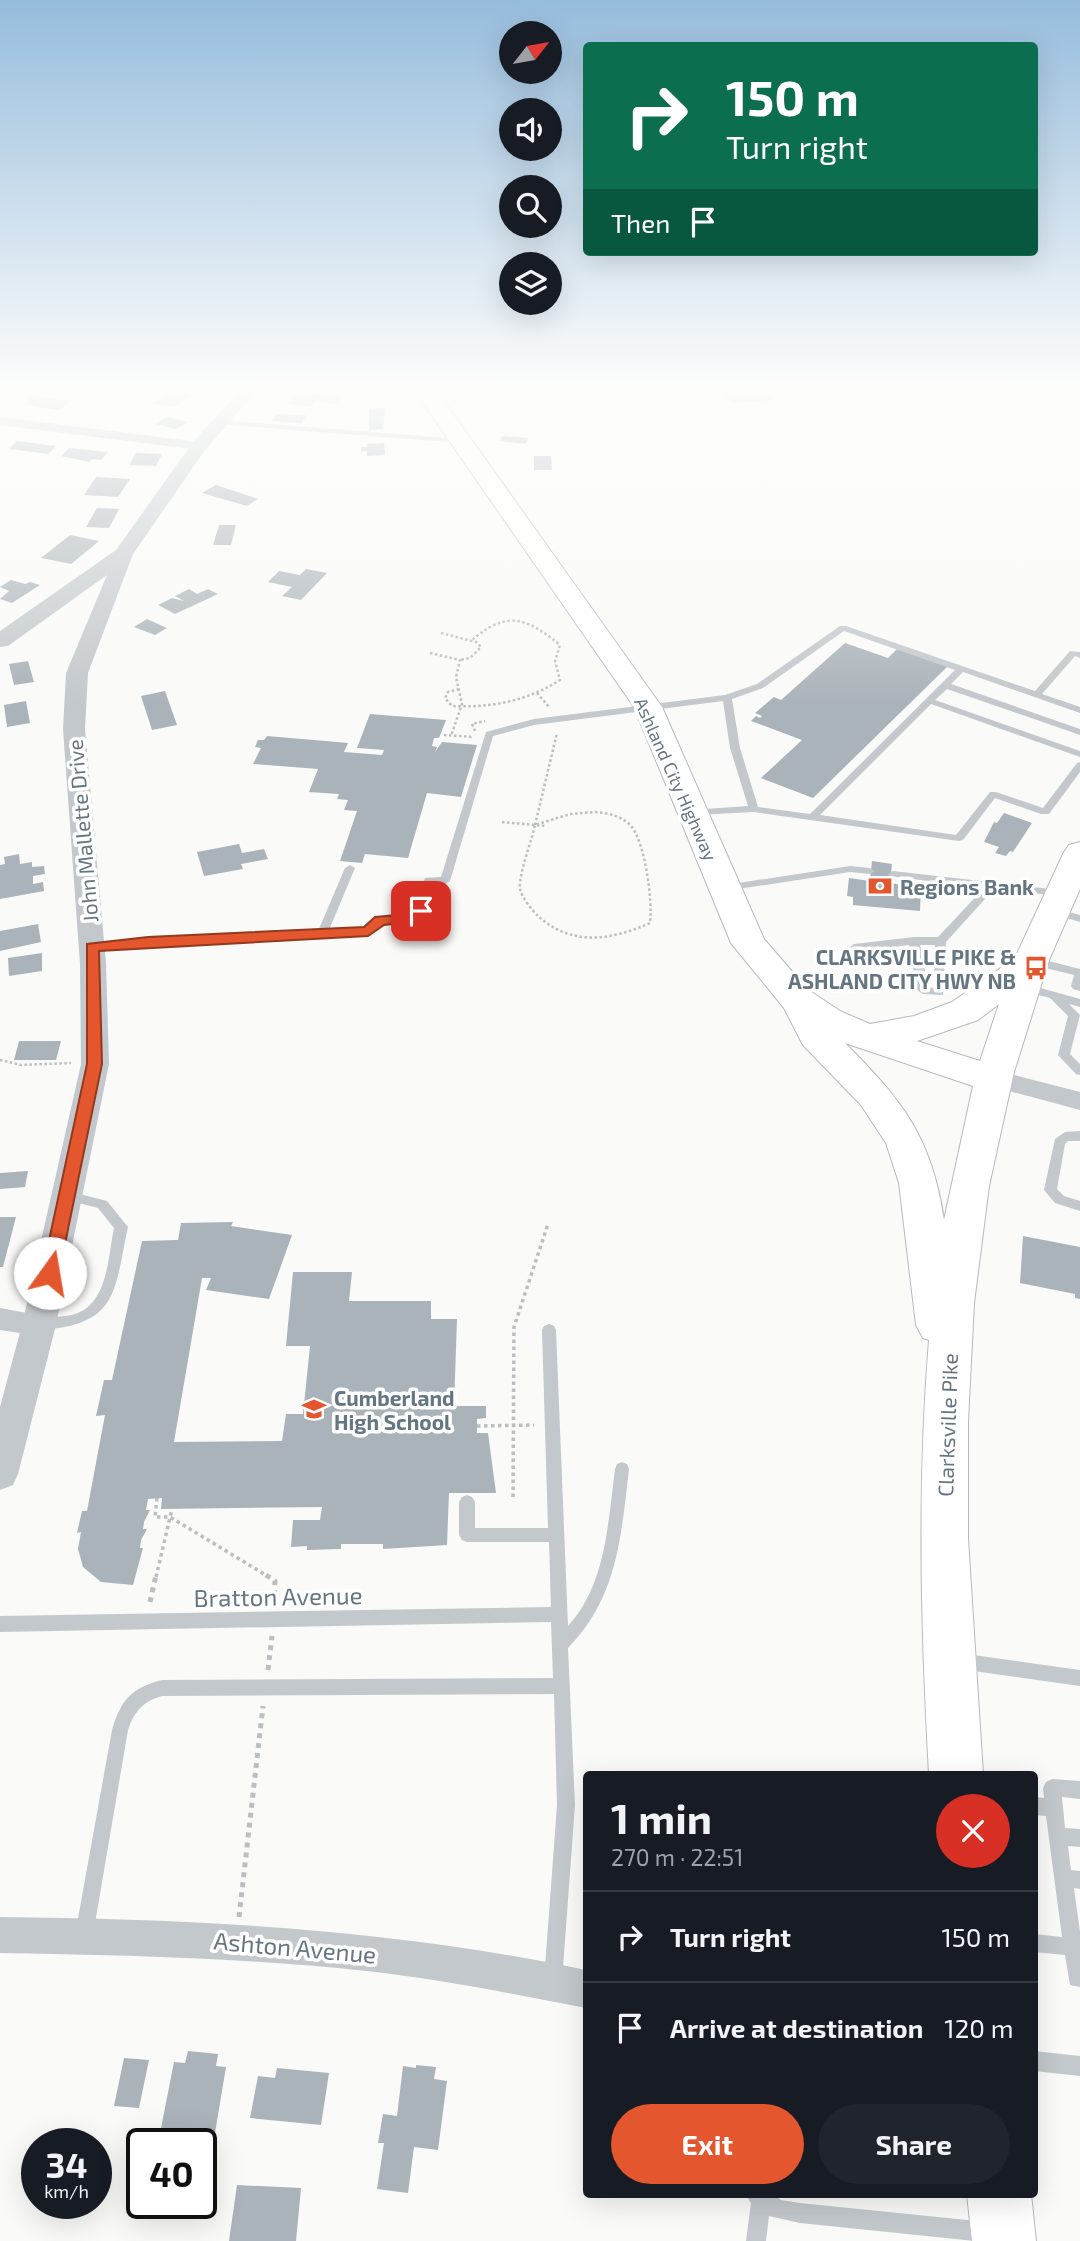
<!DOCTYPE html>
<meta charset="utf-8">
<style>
body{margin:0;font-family:"Exo 2",sans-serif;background:#20242c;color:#f1f3f6;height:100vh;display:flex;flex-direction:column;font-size:26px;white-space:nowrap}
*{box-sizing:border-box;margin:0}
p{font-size:23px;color:#9ea1a6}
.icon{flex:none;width:38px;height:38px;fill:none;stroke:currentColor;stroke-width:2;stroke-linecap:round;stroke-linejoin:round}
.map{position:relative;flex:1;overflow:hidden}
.side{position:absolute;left:583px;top:1771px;width:455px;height:427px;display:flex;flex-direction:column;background:#171b24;border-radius:7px;box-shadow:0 7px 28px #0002}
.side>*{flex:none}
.top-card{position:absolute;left:583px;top:42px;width:455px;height:214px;border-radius:7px;box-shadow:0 7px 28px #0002;background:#0b6e4f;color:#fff;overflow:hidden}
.needle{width:46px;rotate:59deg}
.buttons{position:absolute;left:499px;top:21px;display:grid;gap:14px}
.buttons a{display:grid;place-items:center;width:63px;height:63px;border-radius:50%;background:#171b24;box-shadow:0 7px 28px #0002;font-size:35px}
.speed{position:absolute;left:21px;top:2128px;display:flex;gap:14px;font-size:35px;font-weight:700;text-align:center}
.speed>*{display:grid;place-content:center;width:91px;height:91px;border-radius:50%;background:#171b24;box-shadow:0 7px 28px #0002;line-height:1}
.speed small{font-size:18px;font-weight:400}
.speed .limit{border:4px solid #111;border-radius:10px;background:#fff;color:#111}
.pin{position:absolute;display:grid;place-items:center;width:60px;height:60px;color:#fff;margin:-30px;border-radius:14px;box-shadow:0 4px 10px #0006}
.me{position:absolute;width:77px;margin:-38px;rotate:13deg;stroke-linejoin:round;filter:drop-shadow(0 0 5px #0008)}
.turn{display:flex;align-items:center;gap:24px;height:147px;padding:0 28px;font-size:32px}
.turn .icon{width:91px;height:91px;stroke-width:2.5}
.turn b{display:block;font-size:49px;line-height:60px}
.then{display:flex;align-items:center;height:66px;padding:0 28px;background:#0003;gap:14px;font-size:26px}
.round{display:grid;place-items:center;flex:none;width:74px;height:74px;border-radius:37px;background:#20242c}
.headline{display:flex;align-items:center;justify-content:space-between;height:119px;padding:0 28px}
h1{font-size:42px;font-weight:700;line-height:52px}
.cta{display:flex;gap:14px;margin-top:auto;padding:14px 28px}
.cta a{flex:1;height:80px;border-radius:42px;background:#e4572e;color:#fff;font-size:28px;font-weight:700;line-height:80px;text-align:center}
.cta a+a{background:#20242c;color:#f1f3f6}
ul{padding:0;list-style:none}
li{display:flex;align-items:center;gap:21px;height:91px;padding:0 28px;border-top:2px solid #363941}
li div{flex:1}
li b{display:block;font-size:26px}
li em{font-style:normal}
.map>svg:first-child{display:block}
</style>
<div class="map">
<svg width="1080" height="2241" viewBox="0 0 1080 2241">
<rect width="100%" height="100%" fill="#fafaf8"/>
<path fill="#aab3b9" d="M170,390L189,396L174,407L152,404Z
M723,390H764L771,400L731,403Z
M299,392L341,397L335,404L316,401L310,407L287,404Z
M33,396L70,401L60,410L22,405Z
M385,408L383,429L369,430V409Z
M276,414L306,415L302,423L272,421Z
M167,417L188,422L176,429L155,424Z
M502,436L528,438L526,444L500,441Z
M17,441L56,446L48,454L9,449Z
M384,443L385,455L367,456V451L361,452V447H367V444Z
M69,448L108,452L101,460L92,459L89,462L61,456Z
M136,453L162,454L156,466L129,465Z
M534,456H551L552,470H534Z
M96,477L130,479L118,497L84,495Z
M216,485L258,499L247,506L202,493Z
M97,508L119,509L109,528L86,527Z
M219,525H236L231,545H213Z
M70,535L99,541L71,564L41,558Z
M306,569L327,573L301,600L282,596L292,587L268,582L279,571L300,575Z
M11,580L25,584L30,582L40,585L12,603L0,599L9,591L0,587Z
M189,589L197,594L208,589L218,594L175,614L158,605L172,598L184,601L175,596Z
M147,619L167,628L155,635L134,627Z
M845,643L888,658L897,649L948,666L813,798L761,778L802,740L751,721L756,716L760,718L762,716L755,713L774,697L781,700Z
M28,661L34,682L14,685L9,664Z
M165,691L177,725L152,730L141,696Z
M26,701L30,723L7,727L4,705Z
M370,714L446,720L439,738H434L432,746L437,747L435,752L442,742L477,745L461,797L427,793L408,858L365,854L362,863L340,861L357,811L344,810L348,800L337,799L339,794L309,792L318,769L253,764L261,748L255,747L258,740H264L267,736L348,743L344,752L382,755L384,750L357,748Z
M1004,813L1032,823L1013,852L1010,851L1006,856L995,853L999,847L984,842L994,822L997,823Z
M239,844L242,853L264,849L268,859L241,864L243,869L204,876L197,852Z
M19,854L20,864L32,862V867L44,866L45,874L33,876V884L43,882L44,891L0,899V865L5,864L4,857Z
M872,861L892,864L890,883L921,888L920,911L853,905V897L847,896L849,878L870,881Z
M38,924L41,942L0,951V931Z
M42,953V971L9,976L8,958Z
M19,1041H61L56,1060H14Z
M28,1171L25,1187L0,1189V1173Z
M0,1217H16L3,1267H0Z
M233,1222L231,1226L292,1235L269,1299L206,1290L211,1278H202L174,1442L282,1441L286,1414H303L310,1346H286L293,1272H352L349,1301H431V1319H457L454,1406H486V1418L477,1419V1433H488L496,1493H449L447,1545L383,1549V1544H341V1549L307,1550V1546L291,1547L293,1520H320L322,1507L161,1509L162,1498L148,1499L146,1510H150L144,1522L143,1529H147L141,1540L140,1548H143L133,1585L101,1582L83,1567L78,1549L81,1532L77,1533L82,1511H87L105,1415L96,1416L104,1380H112L142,1241L178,1240L181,1223Z
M1023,1236L1080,1247V1299L1075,1298V1294L1020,1283Z
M188,2051L218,2054L216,2066L226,2067L215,2133L161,2128L174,2062L185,2063Z
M124,2058L149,2060L139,2108L114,2106Z
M416,2065L436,2067L434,2079L447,2081L438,2150L414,2147L408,2193L377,2189L384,2143H378L383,2114L397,2116L403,2066L416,2068Z
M277,2068L329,2073L321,2125L250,2118L258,2076L275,2078Z
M237,2185L301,2188L296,2241H229Z"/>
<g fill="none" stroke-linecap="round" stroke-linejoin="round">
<g stroke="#b5babe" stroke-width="2">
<path id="primary" d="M414,390H436L662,707L764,939L807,989L840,1011L870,1024L914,1016L952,1002L1015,958L1064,852L1069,845L1080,842V889L1049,960L1014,1072L989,1186L974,1303L968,1421V1539L983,1774H929C921,1629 917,1485 929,1340L923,1338L916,1325L899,1183L886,1143L861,1105L803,1045L784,1008L731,943L634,707ZM999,1004L980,1061L917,1041L978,1020ZM845,1043L973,1086L944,1220C932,1137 902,1100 845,1043Z
M967,2194H1031L1036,2241H972Z"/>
</g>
<path stroke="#bbbfc2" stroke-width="2.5" stroke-dasharray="2.5 2.5" stroke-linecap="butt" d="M441,633L476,642L481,647L470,658L460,660
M430,653L460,660L456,677L462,704L451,736
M459,689L448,692L445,698L452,706C491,708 527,701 560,680L555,661L560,645C526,617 506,610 471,641
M537,693L549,707
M475,731L472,724L485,721
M444,735L473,737
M595,812C608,813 622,816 631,826C645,842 653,902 650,923C612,940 572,947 538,916C532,910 522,898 520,889C518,876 532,840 535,825L570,814Z
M502,822L546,826
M535,825L557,733
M0,1060L21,1065L71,1063"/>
<path stroke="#bbbfc2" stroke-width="3.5" stroke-dasharray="3.5 3.5" stroke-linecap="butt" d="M477,1426L534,1425
M513,1497L514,1327L548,1224
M157,1498L155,1517H170L269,1577
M156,1577L172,1509"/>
<path stroke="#bbbfc2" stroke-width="5" stroke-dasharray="5 5" stroke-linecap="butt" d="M266,1575L275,1581L274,1600
M150,1602L156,1575
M268,1670L272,1636
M239,1917L263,1706"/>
<path fill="#c3c8cc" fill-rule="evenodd" d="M219,420L461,439L465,441L461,443L216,424L215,422Z
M840,626H846L1035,691L1070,651L1080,652V658L1075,656L1042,694L1080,707V713L963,672L951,684L1080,729V735L947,689L935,700L1080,751V757L931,704L820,815L956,835L990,792H996L1043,808L1077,763L1080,762V772L1049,814H1041L995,798L963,840L959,841L754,812L695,815L690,812L691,810L748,806L730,748L723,701L534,725L493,736L450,881L445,884H433L422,917L406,922L384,924L368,936L148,946L92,952L87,948L92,944L148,938L318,931L345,868L350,865L355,868L329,930L365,929L377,919L413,913L425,878L441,877L486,732L534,719L725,695L757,684ZM844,631L955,670L810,814L758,807L740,748L732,699L763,688Z
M850,866L870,868L875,871L870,874L850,872L725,891L720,888L725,885Z
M893,871L1059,890L1064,893L1059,896L994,889L946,942L943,995L923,994L917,990L909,945L854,952L849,948L854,944L914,937H938L984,888L889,876L888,874ZM920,945H935L934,988L928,987Z
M1054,908L1080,915V922L1050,913L1049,911L1050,909Z
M1033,957L1080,969V991L1073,989L1071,986L1074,975L1029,964L1027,961Z
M1023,983L1080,999V1007L1069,1004L1080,1015L1070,1054L1080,1064V1075L1076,1074L1058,1055L1068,1016L1050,998L1019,990L1017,987Z
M1080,1131V1141H1068L1065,1144L1057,1189L1064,1196L1080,1201V1211L1055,1203L1044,1190L1055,1139L1065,1132Z
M68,1191L107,1201L128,1227C114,1291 119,1324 42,1330L37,1328L35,1324L37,1320C49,1316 63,1318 75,1314C108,1304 108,1256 114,1228L98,1208L63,1199L62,1196L63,1193Z
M549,1324L554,1326L556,1330L568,1626C606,1585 608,1522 615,1469L617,1464L622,1462L627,1464L629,1469C621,1536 618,1597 568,1648L575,1805L562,1981L560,1988L553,1990L546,1988L544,1981L557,1805L554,1694L162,1696C143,1701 134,1712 128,1730L93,1935L90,1941L84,1944L78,1941L75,1935L112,1730C121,1700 131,1688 162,1680L553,1678L551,1622L0,1632V1616L551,1607L549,1542H467L462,1540L459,1535V1502L462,1497L467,1495L472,1497L475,1502V1528H548L542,1330L544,1326Z
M959,1653L1080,1670V1686L959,1669L953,1667L951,1661L953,1655Z
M1052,1779L1080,1781V1799L1062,1797L1065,1828L1080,1829V1847L1068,1846L1071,1870L1080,1871V1889L1074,1888L1080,1932V1987L1070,1985L1065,1955L1034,1952V1934L1062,1937L1046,1816L1034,1815V1797L1044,1798L1043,1788L1046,1782Z
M1034,2051L1080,2056V2076L1034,2071Z
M745,2194H773L781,2200L800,2203L987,2222L994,2225L997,2232L994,2239L975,2241L800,2223L769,2216L766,2241H746L751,2203Z"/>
<path fill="#c3c8cc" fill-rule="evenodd" d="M0,417L199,442L206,446L199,450L0,425Z
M991,1069L1080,1092V1110L983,1084L979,1078L983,1072Z
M0,1308L49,1317L53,1325L49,1333L39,1336L0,1330Z
M0,1917C197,1919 393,1929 586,1970V2008C513,1994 440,1979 366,1971C244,1958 122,1955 0,1953Z"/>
<path fill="#c3c8cc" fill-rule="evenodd" d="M240,390H257L205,450L133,554L88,673L85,729L106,964L109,1064L56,1325L18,1474L13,1485L0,1490V1407L22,1325L81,1064L80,964L63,729L66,673L107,575L8,646L0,647V631L116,550L193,442Z"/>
<use href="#primary" fill="#fff" fill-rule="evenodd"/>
</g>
<linearGradient id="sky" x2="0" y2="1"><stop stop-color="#96bcdc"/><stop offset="0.55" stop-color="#fdfdfc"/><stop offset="1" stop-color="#fdfdfc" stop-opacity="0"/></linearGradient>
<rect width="1080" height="704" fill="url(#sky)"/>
<path fill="#e4572e" stroke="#94391e" stroke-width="2" d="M421,906L428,911L418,921L384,925L368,936L99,951L102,1064L59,1273L57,1278H44L42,1273L87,1064V944L148,937L364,927L375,917L409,914Z"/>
<defs>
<g id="bank-bare" transform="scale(1.89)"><path d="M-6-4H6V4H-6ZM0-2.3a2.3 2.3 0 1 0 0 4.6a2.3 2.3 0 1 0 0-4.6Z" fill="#e4572e" stroke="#fff" stroke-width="2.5" paint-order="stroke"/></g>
<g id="bus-bare" transform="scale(1.89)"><path d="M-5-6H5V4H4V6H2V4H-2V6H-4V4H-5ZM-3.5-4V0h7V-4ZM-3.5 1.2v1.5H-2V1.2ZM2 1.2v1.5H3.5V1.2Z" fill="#e4572e" stroke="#fff" stroke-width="2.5" paint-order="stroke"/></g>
<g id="school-bare" transform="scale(1.89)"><path d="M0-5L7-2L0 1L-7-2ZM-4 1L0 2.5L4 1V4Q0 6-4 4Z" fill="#e4572e" stroke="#fff" stroke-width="2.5" paint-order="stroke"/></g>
</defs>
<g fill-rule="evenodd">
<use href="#bank-bare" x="880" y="886"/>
<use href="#bus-bare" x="1036" y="968"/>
<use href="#school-bare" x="314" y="1409"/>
</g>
<g text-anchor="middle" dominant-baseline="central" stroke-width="7" stroke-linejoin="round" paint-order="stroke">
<g font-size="18" fill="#657683" stroke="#fff">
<text transform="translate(676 779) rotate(66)">Ashland City Highway</text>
</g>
<g font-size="21" fill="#657683" stroke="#fff">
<text transform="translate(82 831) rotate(-95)">John Mallette Drive</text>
<text transform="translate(947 1425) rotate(-88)">Clarksville Pike</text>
</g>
<g font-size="21" font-weight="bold" fill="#657683" stroke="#fff" text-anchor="start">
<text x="900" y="886">Regions Bank</text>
<text x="1016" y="956" text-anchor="end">CLARKSVILLE PIKE &amp;<tspan x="1016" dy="24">ASHLAND CITY HWY NB</tspan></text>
<text x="334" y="1397">Cumberland<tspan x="334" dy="24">High School</tspan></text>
</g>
<g font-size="24" fill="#657683" stroke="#fff">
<text transform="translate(278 1596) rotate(-1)">Bratton Avenue</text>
<text transform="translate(295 1947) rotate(5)">Ashton Avenue</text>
</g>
</g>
</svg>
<div class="buttons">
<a><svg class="needle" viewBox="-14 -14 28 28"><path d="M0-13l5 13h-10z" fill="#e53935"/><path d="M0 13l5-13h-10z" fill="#9ea1a6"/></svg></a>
<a><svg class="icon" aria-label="sound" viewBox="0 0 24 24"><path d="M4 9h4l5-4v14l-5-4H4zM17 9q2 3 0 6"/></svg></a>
<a><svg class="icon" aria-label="search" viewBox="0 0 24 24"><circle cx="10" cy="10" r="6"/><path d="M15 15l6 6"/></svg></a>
<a><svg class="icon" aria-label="layers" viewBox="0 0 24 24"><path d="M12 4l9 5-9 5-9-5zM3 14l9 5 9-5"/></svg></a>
</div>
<div class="speed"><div>34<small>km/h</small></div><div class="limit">40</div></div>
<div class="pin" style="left:421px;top:911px;background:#d93025"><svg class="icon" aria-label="arrive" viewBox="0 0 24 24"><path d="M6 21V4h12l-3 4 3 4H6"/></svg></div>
<svg class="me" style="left:50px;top:1273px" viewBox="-20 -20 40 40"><circle r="19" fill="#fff"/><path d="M0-13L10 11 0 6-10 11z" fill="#e4572e"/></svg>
<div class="top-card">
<div class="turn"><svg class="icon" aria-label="right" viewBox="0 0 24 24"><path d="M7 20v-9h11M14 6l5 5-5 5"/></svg><div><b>150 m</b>Turn right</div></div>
<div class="then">Then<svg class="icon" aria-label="arrive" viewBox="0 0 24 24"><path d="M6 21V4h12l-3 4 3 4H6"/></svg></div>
</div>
<section class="side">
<div class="headline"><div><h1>1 min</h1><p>270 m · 22:51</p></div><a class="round" style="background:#d93025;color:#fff"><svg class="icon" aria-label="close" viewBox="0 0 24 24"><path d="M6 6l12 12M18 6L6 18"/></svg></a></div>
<ul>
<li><svg class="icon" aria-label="right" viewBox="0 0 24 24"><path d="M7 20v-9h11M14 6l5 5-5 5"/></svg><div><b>Turn right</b></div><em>150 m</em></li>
<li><svg class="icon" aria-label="arrive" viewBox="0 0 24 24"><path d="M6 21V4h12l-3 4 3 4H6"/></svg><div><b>Arrive at destination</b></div><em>120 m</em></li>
</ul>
<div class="cta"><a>Exit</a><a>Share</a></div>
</section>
</div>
